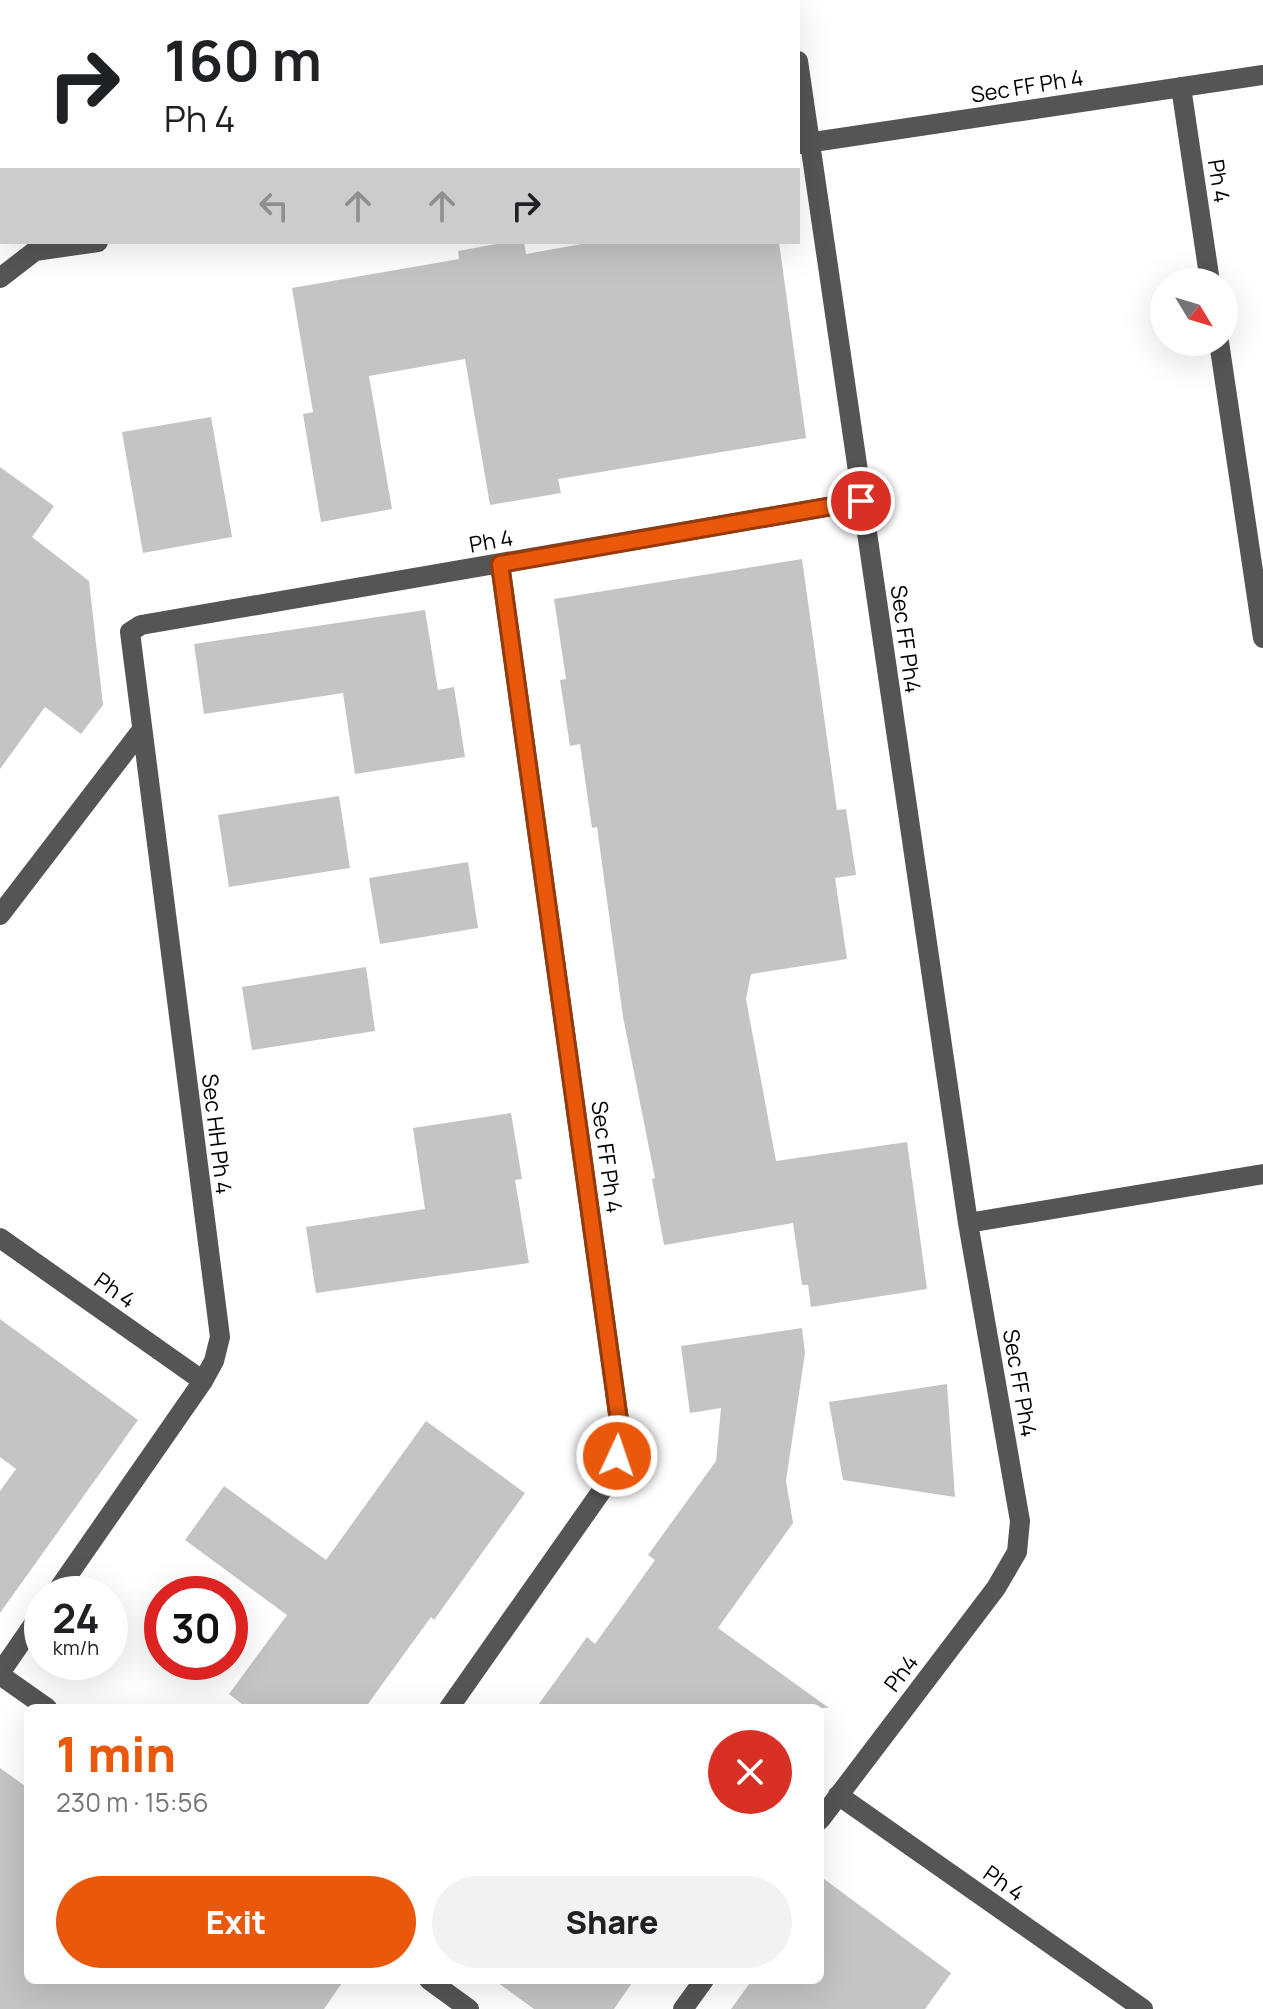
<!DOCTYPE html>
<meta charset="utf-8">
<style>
body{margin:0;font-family:Manrope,sans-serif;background:#f2f2f2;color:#202124;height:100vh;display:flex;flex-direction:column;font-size:30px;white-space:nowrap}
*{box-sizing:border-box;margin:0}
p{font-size:26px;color:#757577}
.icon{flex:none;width:44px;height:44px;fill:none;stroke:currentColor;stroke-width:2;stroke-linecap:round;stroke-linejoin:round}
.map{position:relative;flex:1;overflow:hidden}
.side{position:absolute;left:24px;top:1704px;width:800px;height:280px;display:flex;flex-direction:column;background:#fff;border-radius:12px;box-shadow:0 8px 32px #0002}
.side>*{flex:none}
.hud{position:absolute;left:0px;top:0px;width:800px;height:244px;box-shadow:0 8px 32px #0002;background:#fff;color:#202124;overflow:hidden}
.needle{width:52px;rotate:128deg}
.controls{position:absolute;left:1150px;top:268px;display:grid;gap:16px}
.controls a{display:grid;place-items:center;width:88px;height:88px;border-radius:50%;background:#fff;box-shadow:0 8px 32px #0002;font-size:40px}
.speed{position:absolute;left:24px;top:1576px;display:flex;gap:16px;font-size:40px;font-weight:700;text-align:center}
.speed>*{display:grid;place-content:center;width:104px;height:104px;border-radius:50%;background:#fff;box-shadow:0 8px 32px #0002;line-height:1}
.speed small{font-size:20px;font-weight:400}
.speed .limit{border:12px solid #d22;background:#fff;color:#111}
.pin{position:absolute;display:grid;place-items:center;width:68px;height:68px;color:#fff;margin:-34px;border:4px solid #fff;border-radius:50%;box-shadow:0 2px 8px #0007}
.me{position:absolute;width:88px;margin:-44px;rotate:3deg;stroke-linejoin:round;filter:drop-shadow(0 0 6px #0008)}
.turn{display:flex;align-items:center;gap:28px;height:168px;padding:0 32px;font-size:36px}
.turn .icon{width:104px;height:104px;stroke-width:2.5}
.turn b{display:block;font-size:56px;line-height:68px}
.lanes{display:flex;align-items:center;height:76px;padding:0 32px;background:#0003;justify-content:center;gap:40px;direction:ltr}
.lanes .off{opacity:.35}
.round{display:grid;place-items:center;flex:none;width:84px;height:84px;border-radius:42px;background:#f2f2f2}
.headline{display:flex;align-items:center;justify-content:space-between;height:136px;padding:0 32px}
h1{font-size:48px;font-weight:800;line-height:60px;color:#ea580c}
.action{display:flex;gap:16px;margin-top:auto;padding:16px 32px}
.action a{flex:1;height:92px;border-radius:48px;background:#ea580c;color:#fff;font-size:32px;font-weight:800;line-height:92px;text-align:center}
.action a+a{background:#f2f2f2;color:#202124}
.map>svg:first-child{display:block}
</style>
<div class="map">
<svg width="1263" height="2009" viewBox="0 0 1263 2009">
<rect width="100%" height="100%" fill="#fff"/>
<path fill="#c4c4c4" d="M507,242H524L526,254L593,242H779L806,438L558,479L561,493L490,505L465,359L369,376L392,509L321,522L303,414L313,412L292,288L459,259L458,251Z
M211,417L232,537L143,553L122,432Z
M0,467L54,506L32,537L89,581L103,705L81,734L45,707L0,769Z
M802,559L837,810L846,809L856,875L835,878L847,959L751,974L746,999L776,1161L907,1142L927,1289L811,1307L808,1285H802L793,1223L664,1245L652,1179L655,1178L623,1017L597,827L592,828L580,744L570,746L560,680L566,679L554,599Z
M425,610L438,690L454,687L465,757L355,774L343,693L204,714L194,644Z
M339,796L350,868L229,887L218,815Z
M468,862L478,928L380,944L369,878Z
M366,967L375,1031L252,1050L242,987Z
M511,1113L522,1179L515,1180L529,1263L316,1293L306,1227L425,1209L413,1128Z
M0,1319L138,1420L0,1613V1491L16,1469L0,1457Z
M802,1328L805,1353L786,1481L793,1523L718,1628L829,1708H536L587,1637L595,1644L655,1560L648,1555L716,1461L721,1408L690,1413L681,1346Z
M947,1384L955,1497L843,1480L829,1402Z
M426,1421L525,1493L434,1620L431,1617L365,1708H247L229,1694L287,1615L185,1540L224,1486L326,1560Z
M0,1768L28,1788V1980H344L324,2009H0Z
M820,1876L951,1973L925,2009H731L752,1980H820Z
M494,1980H634L614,2009H534Z"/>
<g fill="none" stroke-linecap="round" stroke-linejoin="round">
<path stroke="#555" stroke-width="20" d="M789,0V2
M798,61L968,1223L1020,1521L1017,1552L996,1588L820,1820
M1181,87L1210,282
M800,144L1263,75
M0,278L35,251L98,242
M1219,342L1263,638
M0,915L141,731
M968,1223L1263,1174
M0,1238L203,1381
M55,1594L203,1381L214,1361L220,1337L130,632L141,625L861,501
M0,1673L42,1612
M0,1675L47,1708
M449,1708L610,1479L620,1428L500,564
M838,1795L1143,2009
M429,1980L469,2009
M683,2009L704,1980"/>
</g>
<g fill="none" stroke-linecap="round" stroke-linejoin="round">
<g stroke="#983908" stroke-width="20">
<path id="route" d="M617,1456L620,1428L500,564L861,501"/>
</g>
<use href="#route" stroke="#ea580c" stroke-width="14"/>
</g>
<g text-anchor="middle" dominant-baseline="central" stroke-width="6" stroke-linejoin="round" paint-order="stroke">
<g font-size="22" fill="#000" stroke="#fff">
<text transform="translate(1027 86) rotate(-9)">Sec FF Ph 4</text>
<text transform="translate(1219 181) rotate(81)">Ph 4</text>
<text transform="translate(491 541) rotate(-10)">Ph 4</text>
<text transform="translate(906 639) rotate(82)">Sec FF Ph4</text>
<text transform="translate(217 1134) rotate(83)">Sec HH Ph 4</text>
<text transform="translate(607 1157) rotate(82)">Sec FF Ph 4</text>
<text transform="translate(115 1290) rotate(35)">Ph 4</text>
<text transform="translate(1020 1383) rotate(80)">Sec FF Ph4</text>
<text transform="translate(901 1673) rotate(-53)">Ph4</text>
<text transform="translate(1004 1883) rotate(35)">Ph 4</text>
</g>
</g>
</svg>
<div class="controls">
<a><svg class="needle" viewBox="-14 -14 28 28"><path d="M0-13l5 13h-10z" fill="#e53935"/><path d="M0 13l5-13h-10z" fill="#757577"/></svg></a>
</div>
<div class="speed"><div>24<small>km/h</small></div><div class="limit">30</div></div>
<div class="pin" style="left:861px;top:501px;background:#d93025"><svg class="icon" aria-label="arrive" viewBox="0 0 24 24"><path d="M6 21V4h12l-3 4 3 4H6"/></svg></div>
<svg class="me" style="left:617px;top:1456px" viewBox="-20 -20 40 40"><circle r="17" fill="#ea580c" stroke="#fff" stroke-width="3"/><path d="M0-11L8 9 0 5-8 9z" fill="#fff"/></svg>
<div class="hud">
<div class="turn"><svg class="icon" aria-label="right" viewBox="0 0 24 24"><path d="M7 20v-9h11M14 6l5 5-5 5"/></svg><div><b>160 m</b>Ph 4</div></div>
<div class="lanes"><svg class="icon off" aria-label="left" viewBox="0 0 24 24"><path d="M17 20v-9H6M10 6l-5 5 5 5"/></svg><svg class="icon off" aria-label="ahead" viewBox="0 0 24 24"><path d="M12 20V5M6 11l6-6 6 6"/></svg><svg class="icon off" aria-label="ahead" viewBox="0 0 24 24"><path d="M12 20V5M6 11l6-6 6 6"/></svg><svg class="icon" aria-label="right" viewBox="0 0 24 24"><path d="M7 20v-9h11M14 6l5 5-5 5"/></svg></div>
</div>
<section class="side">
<div class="headline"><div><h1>1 min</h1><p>230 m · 15:56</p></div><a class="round" style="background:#d93025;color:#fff"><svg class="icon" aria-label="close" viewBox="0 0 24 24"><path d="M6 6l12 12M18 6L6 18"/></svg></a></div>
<div class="action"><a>Exit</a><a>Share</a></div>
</section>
</div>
